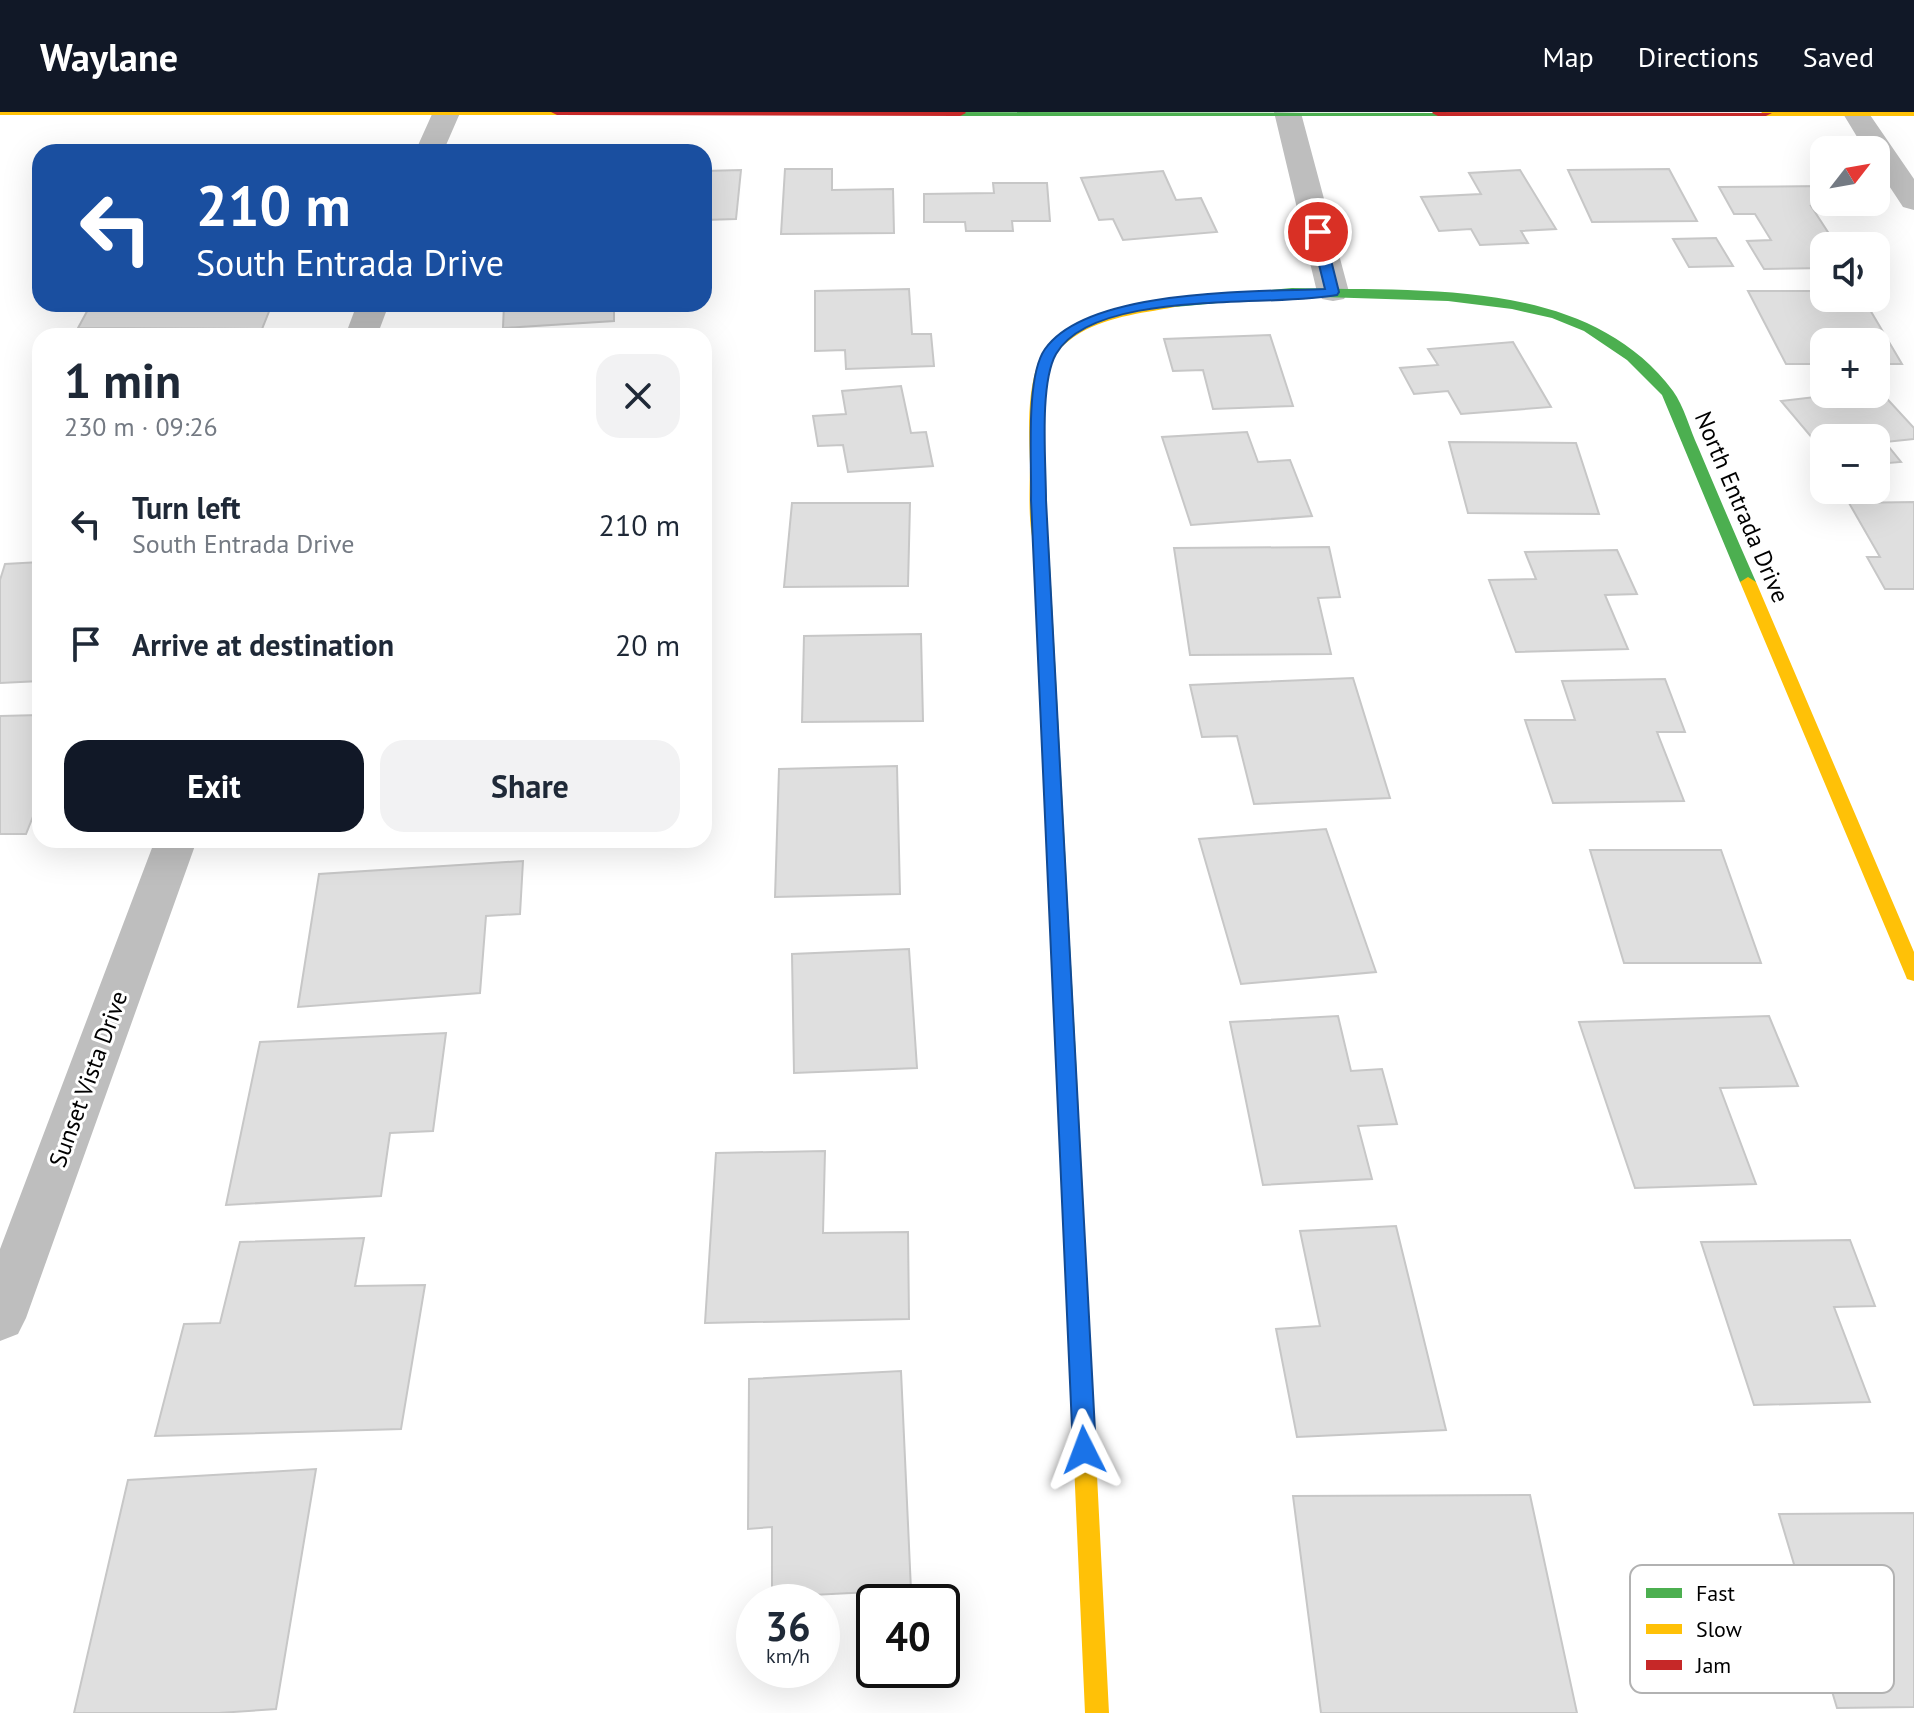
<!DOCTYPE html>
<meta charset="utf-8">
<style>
body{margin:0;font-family:"PT Sans",sans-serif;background:#f2f2f3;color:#1f2937;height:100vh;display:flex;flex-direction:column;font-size:30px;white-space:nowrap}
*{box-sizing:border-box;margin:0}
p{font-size:26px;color:#747a83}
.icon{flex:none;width:44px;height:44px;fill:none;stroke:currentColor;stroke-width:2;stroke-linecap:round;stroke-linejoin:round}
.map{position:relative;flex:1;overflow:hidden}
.drawer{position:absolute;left:32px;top:216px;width:680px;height:520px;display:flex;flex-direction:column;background:#fff;border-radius:24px;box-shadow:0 8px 32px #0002}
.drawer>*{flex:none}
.banner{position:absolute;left:32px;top:32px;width:680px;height:168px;border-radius:24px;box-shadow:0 8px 32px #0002;background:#1a4fa0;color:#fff;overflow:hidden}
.needle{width:52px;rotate:59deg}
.buttons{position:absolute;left:1810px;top:24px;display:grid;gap:16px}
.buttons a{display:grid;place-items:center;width:80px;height:80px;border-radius:16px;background:#fff;box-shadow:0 8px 32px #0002;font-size:40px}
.speed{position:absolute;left:736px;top:1472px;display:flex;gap:16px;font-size:40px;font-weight:700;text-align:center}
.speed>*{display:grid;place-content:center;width:104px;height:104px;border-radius:50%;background:#fff;box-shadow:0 8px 32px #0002;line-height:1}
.speed small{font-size:20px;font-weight:400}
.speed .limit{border:4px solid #111;border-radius:12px;background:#fff;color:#111}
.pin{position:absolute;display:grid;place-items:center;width:68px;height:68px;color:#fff;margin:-34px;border:4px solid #fff;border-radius:50%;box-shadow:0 2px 8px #0007}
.me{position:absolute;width:88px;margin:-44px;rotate:357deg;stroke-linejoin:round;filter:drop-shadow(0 0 6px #0008)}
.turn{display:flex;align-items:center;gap:28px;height:168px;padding:0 32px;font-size:36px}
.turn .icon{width:104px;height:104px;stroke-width:2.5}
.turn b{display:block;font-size:56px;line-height:68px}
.round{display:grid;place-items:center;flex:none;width:84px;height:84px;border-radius:24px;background:#f2f2f3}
.head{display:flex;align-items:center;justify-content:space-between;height:136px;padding:0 32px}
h1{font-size:48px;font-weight:700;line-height:60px}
.cta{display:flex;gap:16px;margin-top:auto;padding:16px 32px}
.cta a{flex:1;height:92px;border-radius:24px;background:#111827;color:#fff;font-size:32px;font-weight:700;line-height:92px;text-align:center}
.cta a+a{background:#f2f2f3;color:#1f2937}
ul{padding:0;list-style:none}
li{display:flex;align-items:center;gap:24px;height:120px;padding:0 32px}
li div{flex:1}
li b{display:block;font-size:30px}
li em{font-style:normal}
header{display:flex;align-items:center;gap:48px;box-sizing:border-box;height:112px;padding:0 40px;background:#111827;color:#fff}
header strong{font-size:38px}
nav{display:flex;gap:44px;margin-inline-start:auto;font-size:28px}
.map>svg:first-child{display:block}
</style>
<header>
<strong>Waylane</strong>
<nav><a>Map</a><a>Directions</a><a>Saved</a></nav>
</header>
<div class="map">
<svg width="1914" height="1601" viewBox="0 0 1914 1601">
<rect width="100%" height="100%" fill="#fff"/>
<path fill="#dfdfdf" stroke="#c7c7c7" stroke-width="2" d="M785,57H832V78L893,77L894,121L781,122Z
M1669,57L1697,109L1592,110L1568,58Z
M741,58L736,107L704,108V59Z
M1520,58L1556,117L1521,119L1528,131L1480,133L1471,117L1439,119L1421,85L1481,82L1469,61Z
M1163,59L1176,88L1201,86L1217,120L1123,128L1113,107L1099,108L1081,66Z
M993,71H1047L1050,109H1012L1013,119H966L965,110H924V82L994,81Z
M1824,74V90H1841L1843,93L1811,94L1837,134H1824V156L1764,157L1747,129L1771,128L1755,102H1734L1719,75Z
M1716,126L1733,154L1689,155L1673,127Z
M909,177L912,222H931L934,254L846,257L845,238L815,239V179Z
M1748,179H1824V186H1863L1902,252H1876V230H1824V252H1786Z
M91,192H272L262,217L78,216Z
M504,192H614V209L503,216Z
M1270,223L1293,294L1213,297L1203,258L1173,259L1164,227Z
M1513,230L1551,295L1461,302L1448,279L1414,282L1400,256L1438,253L1428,237Z
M901,274L911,321L926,320L933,354L848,360L843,333L818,334L813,304L846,302L842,279Z
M1876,278H1879L1914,316V327L1885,330L1901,350L1876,352V326H1824V340L1781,289L1841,282H1876Z
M1247,320L1258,350L1290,348L1312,404L1191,413L1162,325Z
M1449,330L1576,331L1599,402L1468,401Z
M1914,390V477H1885L1867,445H1880L1849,391Z
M792,391H910L908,474L784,475Z
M1329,435L1340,485L1318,486L1331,542L1190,543L1174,436Z
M1617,438L1637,482L1605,483L1628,537L1516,540L1489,468L1536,467L1525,440Z
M40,450V569L0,571V468L5,452Z
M921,522L923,609L802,610L804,524Z
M1353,566L1390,686L1254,692L1237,624L1202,625L1190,573Z
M1665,567L1685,620H1657L1684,689L1553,691L1525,608H1575L1562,569Z
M40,603V687L26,722H0V604Z
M897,654L900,782L775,785L779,657Z
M1326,717L1376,860L1241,872L1199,727Z
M1590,738H1721L1761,851H1624Z
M523,749L520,802L486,804L480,881L298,895L319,762Z
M909,837L917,956L794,961L792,842Z
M1338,904L1351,959L1382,957L1397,1012L1358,1014L1372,1067L1263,1073L1230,910Z
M1769,904L1798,974L1720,976L1756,1072L1635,1076L1579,910Z
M446,921L433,1019L390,1021L381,1084L226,1093L260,930Z
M825,1039L823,1121L908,1120L909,1207L705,1211L716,1041Z
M1396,1114L1446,1318L1297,1325L1276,1217L1320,1214L1300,1119Z
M364,1126L355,1174L425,1173L401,1317L155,1324L184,1212L220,1211L240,1130Z
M1850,1128L1875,1194L1834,1195L1870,1290L1754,1293L1701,1130Z
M901,1259L911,1478L772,1485V1415L748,1417L749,1267Z
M316,1357L276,1597L219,1601H74L128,1368Z
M1530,1383L1577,1601H1321L1293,1384Z
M1914,1401V1595L1837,1596L1779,1402Z"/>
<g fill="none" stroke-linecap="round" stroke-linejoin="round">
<path fill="#bebebe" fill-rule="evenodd" d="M433,0L460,1L443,40H415Z
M1274,0L1301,1L1349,180L1344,187L1333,189L1322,187L1317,180Z
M1842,0H1868L1914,67V98L1903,95L1876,54V38H1865Z
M357,192H389L377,224H345Z
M155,728H197L26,1206L18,1222L0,1229V1137Z"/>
<path fill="#4caf50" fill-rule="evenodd" d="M954,1L955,0L1444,1L1438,4H960Z
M1292,176C1419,180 1587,164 1673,279C1684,294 1690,318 1698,335C1717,380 1736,425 1756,470L1748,475L1740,470L1662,283L1627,248L1584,219L1552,206L1512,197L1448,189L1292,184L1175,195L1168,191L1175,187Z
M1041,430L1049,435L1077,966L1074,971H1060L1057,966L1033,435Z"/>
<path fill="#ffc107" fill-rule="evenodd" d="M0,0H563L557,3H0Z
M1761,0H1914V4H1766Z
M1175,187L1182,191L1180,194C1146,201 1111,203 1080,221C1072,226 1062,233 1057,241C1033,278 1046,390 1049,435L1046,438H1036C1027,418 1030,375 1030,352C1029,321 1027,284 1037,254C1055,202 1129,194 1175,187Z
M1748,465L1756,470L1914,840V869L1907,867L1905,862L1740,470Z
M1067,958L1074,961L1077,966L1109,1601H1085L1057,966L1060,961Z"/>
<path fill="#c62828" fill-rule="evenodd" d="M551,0H965L966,1L960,4L557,3Z
M1432,1L1433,0L1772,1L1766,4H1438Z"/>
</g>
<path fill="#1a73e8" stroke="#114b97" stroke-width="2" d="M1318,117L1324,120L1339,180L1337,183C1271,196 1094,176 1056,242C1039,272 1046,351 1046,388L1096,1338L1092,1345L1084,1348L1076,1345L1073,1338L1031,388C1032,351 1025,265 1045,237C1088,176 1256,180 1325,177L1311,120Z"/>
<g text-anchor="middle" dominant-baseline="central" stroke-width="6" stroke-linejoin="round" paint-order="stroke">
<g font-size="24" fill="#000" stroke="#fff">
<text transform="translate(1742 395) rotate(67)">North Entrada Drive</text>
<text transform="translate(88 967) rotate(-70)">Sunset Vista Drive</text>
</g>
</g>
<rect x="1630" y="1453" width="264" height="128" rx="12" fill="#fff" stroke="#b2b2b2" stroke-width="2"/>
<rect x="1646" y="1476" width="36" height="10" fill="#4caf50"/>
<rect x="1646" y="1512" width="36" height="10" fill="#ffc107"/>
<rect x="1646" y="1548" width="36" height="10" fill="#c62828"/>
<g font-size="22" fill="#000">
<text x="1696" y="1489">Fast</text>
<text x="1696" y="1525">Slow</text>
<text x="1696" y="1561">Jam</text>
</g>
</svg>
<div class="buttons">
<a><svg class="needle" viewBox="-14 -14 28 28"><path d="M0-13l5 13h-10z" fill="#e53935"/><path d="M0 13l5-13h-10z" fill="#747a83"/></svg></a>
<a><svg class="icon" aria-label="sound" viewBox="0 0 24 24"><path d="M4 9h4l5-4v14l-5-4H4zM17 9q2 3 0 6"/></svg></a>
<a>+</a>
<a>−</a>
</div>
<div class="speed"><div>36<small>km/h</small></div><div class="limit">40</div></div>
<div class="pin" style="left:1318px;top:120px;background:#d93025"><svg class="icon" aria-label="arrive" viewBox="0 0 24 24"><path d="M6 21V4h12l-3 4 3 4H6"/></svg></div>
<svg class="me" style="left:1084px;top:1338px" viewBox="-20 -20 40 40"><path d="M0-17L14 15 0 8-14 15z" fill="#1a73e8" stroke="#fff" stroke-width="4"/></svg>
<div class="banner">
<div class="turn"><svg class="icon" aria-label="left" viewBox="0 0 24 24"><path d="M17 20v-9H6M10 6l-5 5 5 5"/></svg><div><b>210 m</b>South Entrada Drive</div></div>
</div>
<section class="drawer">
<div class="head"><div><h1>1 min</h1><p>230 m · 09:26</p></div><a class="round"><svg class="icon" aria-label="close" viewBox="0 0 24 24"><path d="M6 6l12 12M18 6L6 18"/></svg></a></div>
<ul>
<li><svg class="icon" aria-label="left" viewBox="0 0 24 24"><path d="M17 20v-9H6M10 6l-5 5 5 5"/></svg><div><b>Turn left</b><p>South Entrada Drive</p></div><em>210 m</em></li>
<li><svg class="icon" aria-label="arrive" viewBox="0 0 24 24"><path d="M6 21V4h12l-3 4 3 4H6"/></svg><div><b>Arrive at destination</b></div><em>20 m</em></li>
</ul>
<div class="cta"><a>Exit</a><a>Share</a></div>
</section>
</div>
